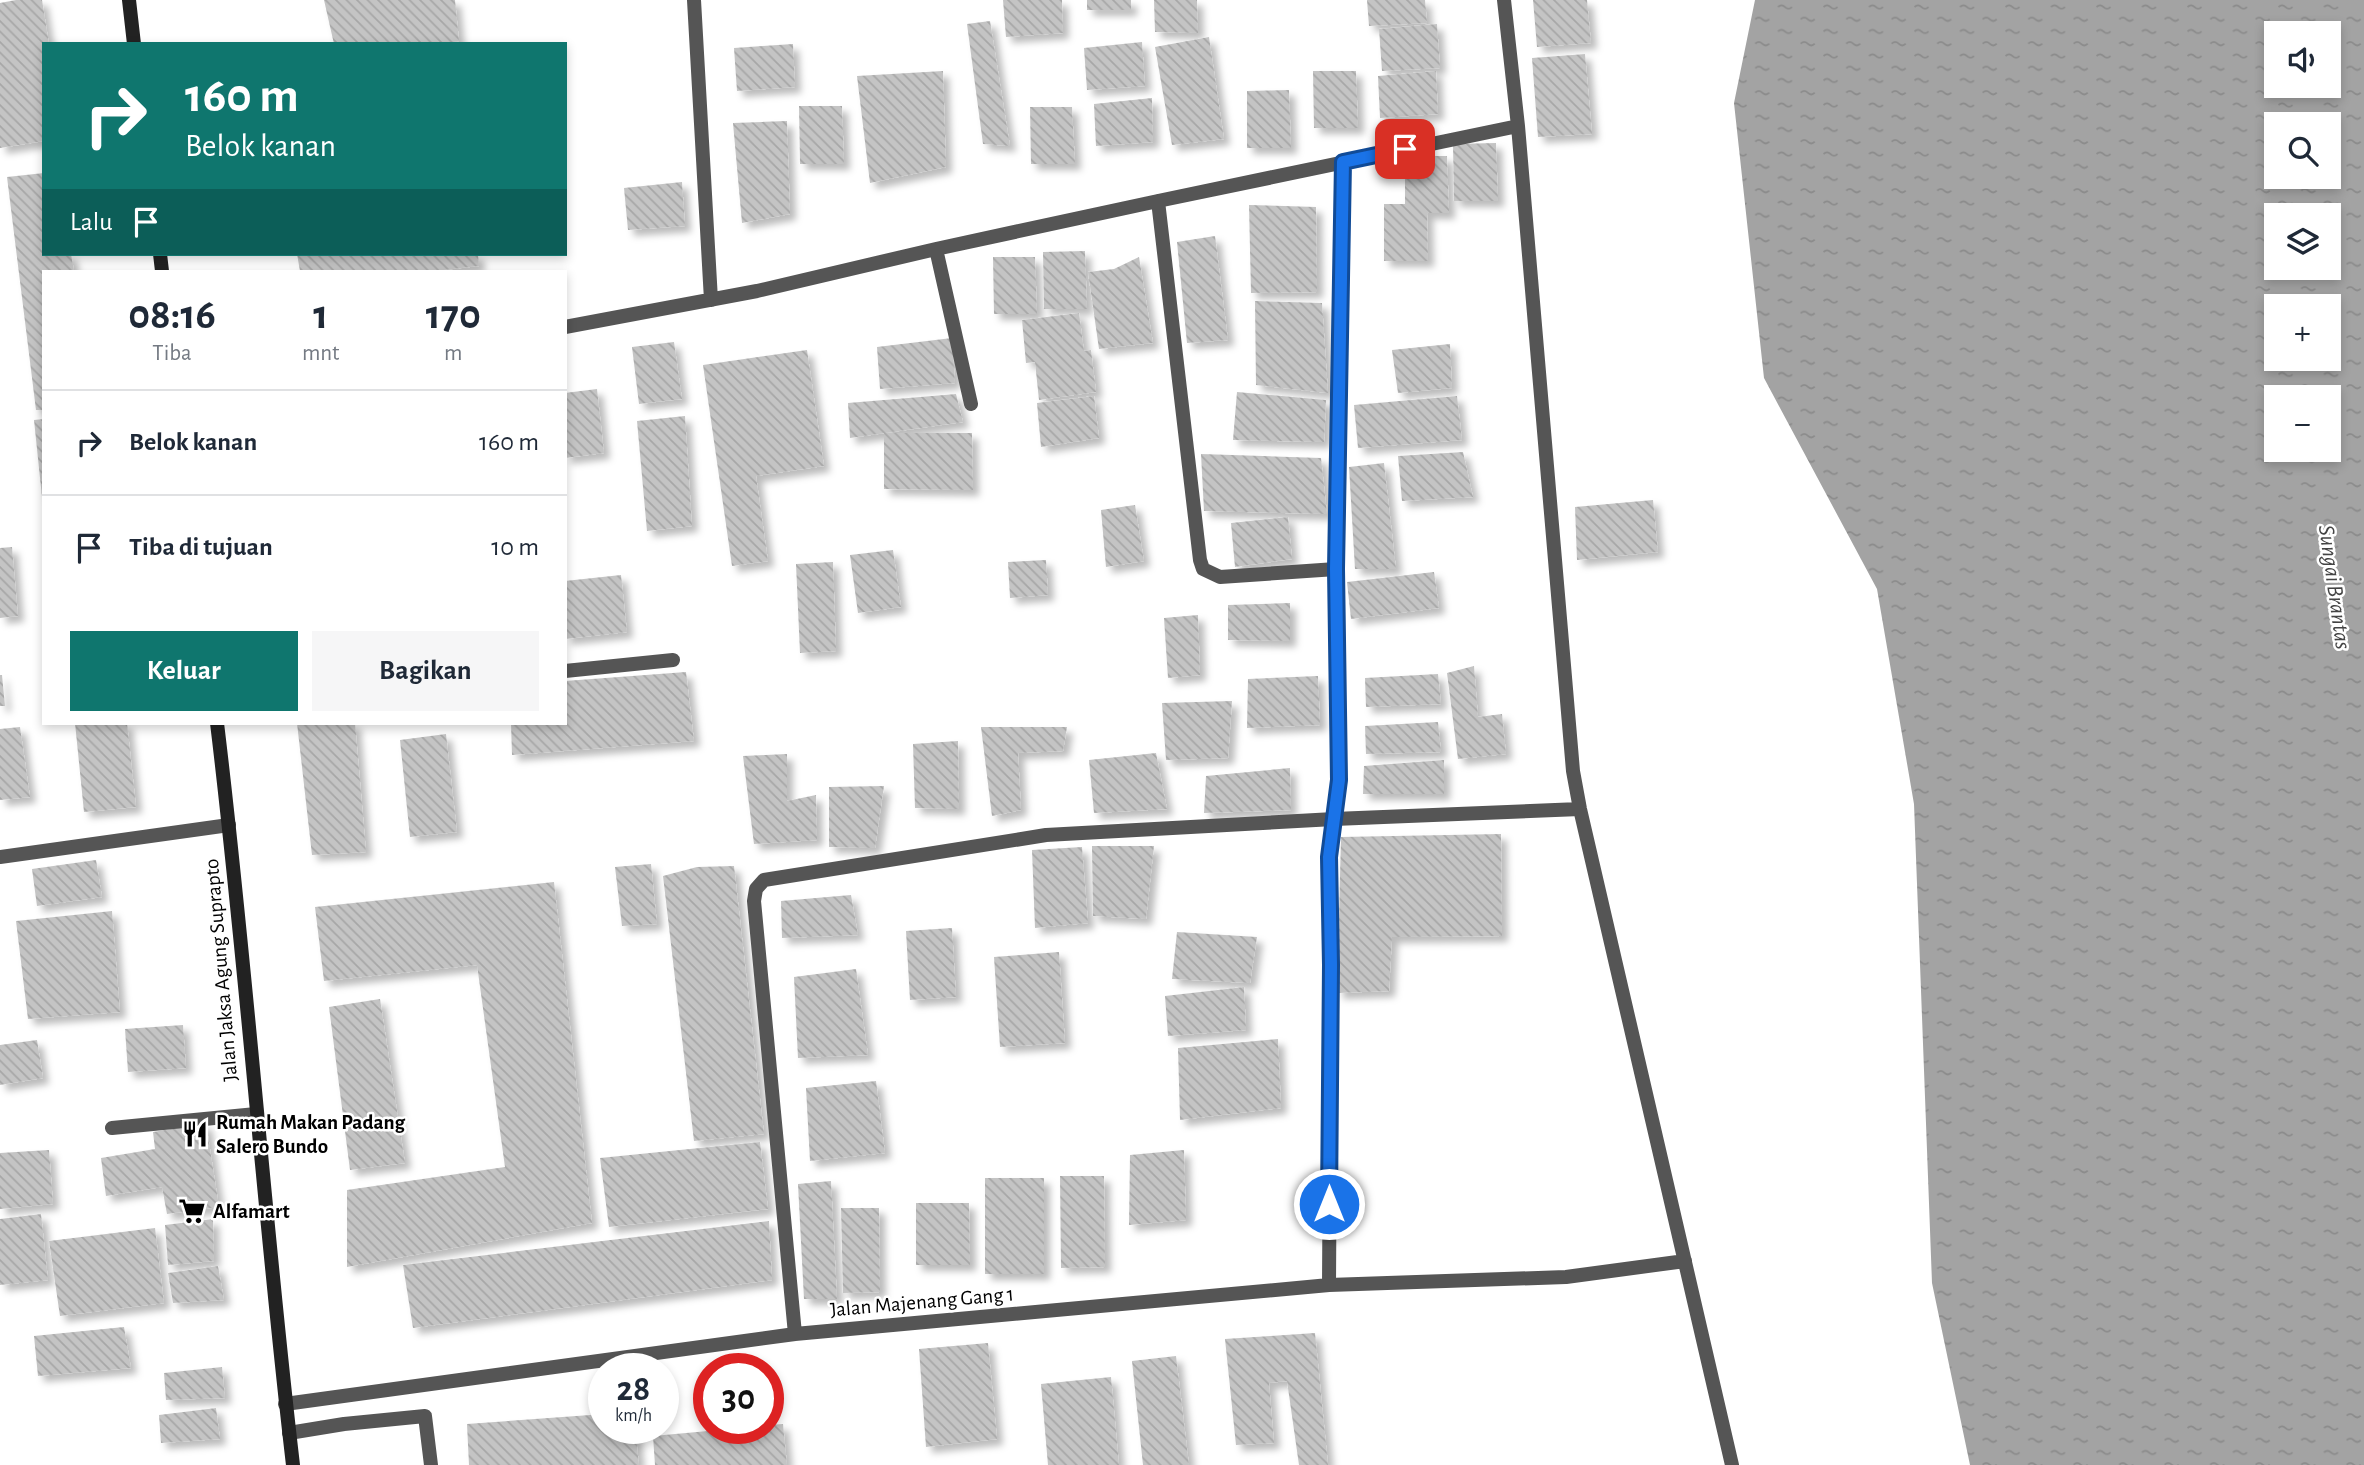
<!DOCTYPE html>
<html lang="id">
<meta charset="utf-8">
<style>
body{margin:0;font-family:"Alegreya Sans",sans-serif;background:#f6f6f7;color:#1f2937;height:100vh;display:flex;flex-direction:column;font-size:26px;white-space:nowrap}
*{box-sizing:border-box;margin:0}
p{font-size:23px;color:#747a83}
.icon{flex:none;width:38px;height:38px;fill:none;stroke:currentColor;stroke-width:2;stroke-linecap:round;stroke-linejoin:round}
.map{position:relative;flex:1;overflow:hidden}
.drawer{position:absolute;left:42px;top:270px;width:525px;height:455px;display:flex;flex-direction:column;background:#fff;border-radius:0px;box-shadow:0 4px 10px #0003}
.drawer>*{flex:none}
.guide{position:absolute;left:42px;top:42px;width:525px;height:214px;border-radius:0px;box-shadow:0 4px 10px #0003;background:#0f766e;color:#fff;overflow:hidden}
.controls{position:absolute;left:2264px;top:21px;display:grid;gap:14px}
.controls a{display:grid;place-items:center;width:77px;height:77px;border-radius:0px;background:#fff;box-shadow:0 4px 10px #0003;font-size:35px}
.speed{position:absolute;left:588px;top:1353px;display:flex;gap:14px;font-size:35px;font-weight:700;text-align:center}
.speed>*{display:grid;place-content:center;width:91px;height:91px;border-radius:50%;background:#fff;box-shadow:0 4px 10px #0003;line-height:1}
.speed small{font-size:18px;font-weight:400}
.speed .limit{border:10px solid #d22;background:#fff;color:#111}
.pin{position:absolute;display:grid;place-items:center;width:60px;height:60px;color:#fff;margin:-30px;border-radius:14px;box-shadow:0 4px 10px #0006}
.me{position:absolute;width:77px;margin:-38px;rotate:0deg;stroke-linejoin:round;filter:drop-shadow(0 0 5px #0008)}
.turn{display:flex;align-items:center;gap:24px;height:147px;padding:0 28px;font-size:32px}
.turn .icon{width:91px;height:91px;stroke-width:2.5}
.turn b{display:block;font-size:49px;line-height:60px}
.then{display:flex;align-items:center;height:66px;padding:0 28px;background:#0003;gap:14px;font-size:26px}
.eta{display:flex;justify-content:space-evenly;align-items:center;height:119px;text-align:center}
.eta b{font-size:42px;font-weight:600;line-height:49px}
.button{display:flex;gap:14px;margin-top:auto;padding:14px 28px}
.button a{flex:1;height:80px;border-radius:0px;background:#0f766e;color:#fff;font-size:28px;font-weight:600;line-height:80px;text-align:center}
.button a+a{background:#f6f6f7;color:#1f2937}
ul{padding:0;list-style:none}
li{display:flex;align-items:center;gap:21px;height:105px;padding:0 28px;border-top:2px solid #e0e1e3}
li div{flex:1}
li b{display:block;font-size:26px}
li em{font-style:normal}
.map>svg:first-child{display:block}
</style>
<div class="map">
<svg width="2364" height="1465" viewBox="0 0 2364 1465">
<defs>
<pattern id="water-ripples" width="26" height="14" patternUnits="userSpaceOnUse" patternTransform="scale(1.75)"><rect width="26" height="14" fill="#a3a3a3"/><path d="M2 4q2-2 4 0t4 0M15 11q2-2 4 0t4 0" fill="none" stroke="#8b8b8b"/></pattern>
<pattern id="building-back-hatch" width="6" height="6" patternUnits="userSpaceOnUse" patternTransform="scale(1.75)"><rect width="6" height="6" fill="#c4c4c4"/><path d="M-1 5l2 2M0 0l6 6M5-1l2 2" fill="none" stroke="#a7a7a7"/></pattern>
<filter id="shadow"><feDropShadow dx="6" dy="6" stdDeviation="3.5" flood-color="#0004"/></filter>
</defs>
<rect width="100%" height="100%" fill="#fff"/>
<path fill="url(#water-ripples)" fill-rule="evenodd" d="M1755,0H2364V1465H1970L1932,1283L1914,804L1877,589L1764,378L1734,103ZM2277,33H2329V86H2277ZM2329,124V177H2277V124ZM2329,215V268H2277V215ZM2277,306H2329V359H2277ZM2277,397H2329V450H2277Z"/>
<path fill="url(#building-back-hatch)" filter="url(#shadow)" d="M16,0H42L49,44H44V141L0,148V3Z
M324,0H455L459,41L441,44H334Z
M1003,0H1062L1063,33L1006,37Z
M1087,0H1131V10H1087Z
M1154,0H1197L1198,33L1155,32Z
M1367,0H1425L1427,23L1369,26Z
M1533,0H1587L1591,43L1537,47Z
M990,21L1010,146L983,144L967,24Z
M1437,24L1440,68L1382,71L1379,29Z
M1209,37L1224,139L1172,145L1155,47Z
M1142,42L1145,86L1087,90L1084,48Z
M793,44L795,87L737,91L734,48Z
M1585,54L1592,134L1538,137L1532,58Z
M943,71L946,167L870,183L857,76Z
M1313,71H1356L1358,128H1314Z
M1436,71L1438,114L1380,118L1378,76Z
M1289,90L1291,148H1247V91Z
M1152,98L1153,142L1096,146L1094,104Z
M799,106H842L844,164H800Z
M1030,107H1072L1075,164H1031Z
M787,121L790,214L742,223L733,123Z
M1496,143L1498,201H1454L1453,144Z
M1405,156H1447L1449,213H1427L1428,261H1384V204H1405Z
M44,173V254H71L74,271H44V410H36L7,177Z
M682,182L685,226L628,230L624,188Z
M1249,205L1316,207L1317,292L1251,293Z
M1215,236L1228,340L1187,343L1177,242Z
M1085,251L1087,309H1044L1043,252Z
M297,254H478L479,266L435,271H300Z
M993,257H1035L1037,314H994Z
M1139,257L1153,343L1099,349L1088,272L1114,269Z
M1255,301L1322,303L1328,393L1256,385Z
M1079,313L1084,351L1091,350L1096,392L1039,400L1035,362L1026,363L1022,320Z
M952,338L955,383L880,389L877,347Z
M674,342L682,399L639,404L632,347Z
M1450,344L1452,388L1398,393L1392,350Z
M807,350L824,466L756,476L768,561L732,566L703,365Z
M597,389L604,453L565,458V393Z
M1237,392L1326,400L1324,442L1233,440Z
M956,394L963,422L850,438L848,403Z
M1094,396L1099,438L1041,447L1037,403Z
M1457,396L1462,440L1358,448L1354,405Z
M685,416L692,526L647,531L637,421Z
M44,419V497H42L34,420Z
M884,433H972L973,490L884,489Z
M1463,452L1473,497L1402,501L1398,456Z
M1201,454L1321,458L1327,514L1204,511Z
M1384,463L1396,569H1355L1349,467Z
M1653,500L1658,552L1577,560L1575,507Z
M1135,505L1144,561L1106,567L1101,510Z
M1288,517L1292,559L1235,567L1231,523Z
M12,547L18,616L0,618V548Z
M893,550L901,607L858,613L850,555Z
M1046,560L1048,595L1010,598L1008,562Z
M833,562L836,651L800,653L796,564Z
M1434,572L1439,608L1351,619L1347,582Z
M621,575L627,632L565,639V581Z
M1290,603V641L1228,640V605Z
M1198,615L1200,675L1168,678L1164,618Z
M1474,666L1478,717L1502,714L1506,754L1458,759L1447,673Z
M686,672L694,741L512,755L511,723H565V681Z
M1438,674L1441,704L1366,707L1365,678Z
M0,675H2L5,706H0Z
M1318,676L1320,725L1247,728L1248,679Z
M1232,701L1228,758L1166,760L1162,703Z
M1438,722L1441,752L1366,754L1365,726Z
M75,723H127L136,807L84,812Z
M297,723H355L366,852L312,855Z
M20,727L30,797L0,800V729Z
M981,727H1067L1063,751L1018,753L1021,810L992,816Z
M446,734L457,832L410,837L400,740Z
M958,741L959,809L915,808L913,744Z
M1156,753L1167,809L1094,813L1089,760Z
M787,754V801L816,795L817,840L754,844L743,756Z
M1444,760V794H1363L1364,766Z
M1290,768L1291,810L1204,813L1206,776Z
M884,786L875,848L829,847V787Z
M1501,834L1502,936L1392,937L1389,991L1337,993L1341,837Z
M1092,846H1154L1146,919L1093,916Z
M1082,847L1088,923L1035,928L1032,850Z
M96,860L102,897L37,906L32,869Z
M651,864L657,924L622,926L615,867Z
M734,866L764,1134L694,1141L663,876L697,867Z
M554,882L592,1223L347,1267V1190L505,1167L477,965L324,981L315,907Z
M851,895L858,935L782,938L781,901Z
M112,911L120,1012L28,1019L16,921Z
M952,928L956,997L910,1000L906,931Z
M1177,932L1257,937L1250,983L1172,979Z
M1059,952L1065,1043L1000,1047L994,957Z
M856,969L868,1055L798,1058L794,977Z
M1244,987L1246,1030L1168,1036L1165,996Z
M380,999L405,1163L350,1170L329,1007Z
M183,1025L186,1068L128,1072L125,1029Z
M1278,1039L1281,1108L1180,1120L1178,1048Z
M37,1040L43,1078L0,1085V1045Z
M876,1081L885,1153L810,1161L806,1088Z
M206,1123L219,1207L167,1214L162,1187L106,1196L101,1158L155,1149L153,1132Z
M760,1142L768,1209L609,1227L600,1158Z
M49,1150L53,1204L0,1209V1153Z
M1184,1150L1186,1220L1129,1225L1130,1155Z
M1060,1176H1104L1105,1267L1061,1268Z
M985,1178H1044V1274H985Z
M831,1181L837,1299H804L798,1184Z
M916,1203H969L970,1265H916Z
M841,1208H879L880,1292L843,1293Z
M41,1214L48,1280L0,1285V1219Z
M213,1219L214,1261L168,1265L165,1225Z
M769,1221L772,1280L413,1328L403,1265Z
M155,1228L164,1303L60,1316L49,1241Z
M218,1266L224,1300L173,1303L168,1273Z
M124,1327L131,1368L38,1376L34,1336Z
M1315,1333L1328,1465H1299L1287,1381L1269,1383L1274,1443L1236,1445L1225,1339Z
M988,1343L997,1439L926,1447L919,1349Z
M1176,1356L1189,1465H1143L1132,1361Z
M222,1367L225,1398L166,1400L164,1373Z
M1111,1377L1119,1465H1048L1041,1384Z
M216,1408L220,1439L161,1443L159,1415Z
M604,1414V1428H635L639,1465H469L467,1424Z
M783,1424L787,1465H655L653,1436L741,1428H768V1425Z"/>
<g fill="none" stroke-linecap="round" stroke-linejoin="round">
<path stroke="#555" stroke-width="14" d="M565,671L673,660
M112,1128L256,1114
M289,1433L344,1424L425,1416L431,1465"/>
<path stroke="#555" stroke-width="14" d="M694,0L711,300
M1504,0L1518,126L1573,771L1580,809L1732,1465
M1158,201L1200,560L1203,569L1220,577L1336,569
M936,249L971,404
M565,327L757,291L936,249L1158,201L1518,126
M0,857L229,825
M1329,1285L1331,965L1329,857L1339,780L1336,569L1343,162
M795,1334L754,901L756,889L764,880L1046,835L1334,819L1580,809
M285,1404L795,1334L1329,1285L1566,1277L1685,1261"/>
<path stroke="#222" stroke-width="14" d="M129,0L134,44
M160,254L162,271
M217,723C247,970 264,1218 293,1465"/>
</g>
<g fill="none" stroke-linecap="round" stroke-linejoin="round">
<g stroke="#114b97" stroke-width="18">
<path id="route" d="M1329,1204L1331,965L1329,857L1339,780L1336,569L1343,162L1405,149"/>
</g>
<use href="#route" stroke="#1a73e8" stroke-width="12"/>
</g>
<defs>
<g id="restaurant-bare" transform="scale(2.1)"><path d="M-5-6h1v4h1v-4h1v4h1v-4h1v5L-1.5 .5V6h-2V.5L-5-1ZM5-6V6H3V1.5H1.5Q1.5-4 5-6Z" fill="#000" stroke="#fff" stroke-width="2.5" paint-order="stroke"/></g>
<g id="supermarket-bare" transform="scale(2.1)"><path d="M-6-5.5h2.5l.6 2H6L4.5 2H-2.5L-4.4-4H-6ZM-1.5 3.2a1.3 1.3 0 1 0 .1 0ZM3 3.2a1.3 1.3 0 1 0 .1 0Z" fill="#000" stroke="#fff" stroke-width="2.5" paint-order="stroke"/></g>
</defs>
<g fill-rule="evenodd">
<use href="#restaurant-bare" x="195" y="1134"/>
<use href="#supermarket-bare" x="192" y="1211"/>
</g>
<g text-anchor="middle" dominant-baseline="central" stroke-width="5" stroke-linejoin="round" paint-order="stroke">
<g font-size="21" fill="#000" stroke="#fff">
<text transform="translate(221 970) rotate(-95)">Jalan Jaksa Agung Suprapto</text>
<text transform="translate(922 1302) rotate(-5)">Jalan Majenang Gang 1</text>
</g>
<g font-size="21" font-weight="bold" fill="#000" stroke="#fff" text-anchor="start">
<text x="216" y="1122">Rumah Makan Padang<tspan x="216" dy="24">Salero Bundo</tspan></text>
<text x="213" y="1211">Alfamart</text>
</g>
<g font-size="23" font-style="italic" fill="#444" stroke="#fff">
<text transform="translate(2334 587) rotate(82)">Sungai Brantas</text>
</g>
</g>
</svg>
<div class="controls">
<a><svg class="icon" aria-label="sound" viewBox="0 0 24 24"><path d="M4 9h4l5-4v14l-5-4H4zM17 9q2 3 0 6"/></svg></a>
<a><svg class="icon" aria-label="search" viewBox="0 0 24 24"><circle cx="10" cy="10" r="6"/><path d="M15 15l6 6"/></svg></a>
<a><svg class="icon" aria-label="layers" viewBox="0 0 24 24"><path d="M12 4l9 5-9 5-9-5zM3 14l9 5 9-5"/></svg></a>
<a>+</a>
<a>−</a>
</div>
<div class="speed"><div>28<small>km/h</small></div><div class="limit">30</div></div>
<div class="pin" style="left:1405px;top:149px;background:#d93025"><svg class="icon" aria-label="arrive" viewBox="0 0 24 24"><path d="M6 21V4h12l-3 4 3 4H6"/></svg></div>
<svg class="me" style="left:1329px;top:1204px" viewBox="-20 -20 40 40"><circle r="17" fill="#1a73e8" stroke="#fff" stroke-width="3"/><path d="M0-11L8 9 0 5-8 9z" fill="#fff"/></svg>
<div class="guide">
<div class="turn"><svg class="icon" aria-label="right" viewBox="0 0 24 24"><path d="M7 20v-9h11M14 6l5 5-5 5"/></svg><div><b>160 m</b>Belok kanan</div></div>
<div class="then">Lalu<svg class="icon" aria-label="arrive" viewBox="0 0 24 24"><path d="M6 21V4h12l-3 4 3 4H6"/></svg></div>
</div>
<section class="drawer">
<div class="eta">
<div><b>08:16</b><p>Tiba</p></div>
<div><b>1</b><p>mnt</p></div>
<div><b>170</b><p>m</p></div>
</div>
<ul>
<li><svg class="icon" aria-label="right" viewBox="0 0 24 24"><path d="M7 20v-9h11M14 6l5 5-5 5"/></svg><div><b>Belok kanan</b></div><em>160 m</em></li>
<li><svg class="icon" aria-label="arrive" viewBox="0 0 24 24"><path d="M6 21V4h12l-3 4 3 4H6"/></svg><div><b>Tiba di tujuan</b></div><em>10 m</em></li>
</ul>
<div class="button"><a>Keluar</a><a>Bagikan</a></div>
</section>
</div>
